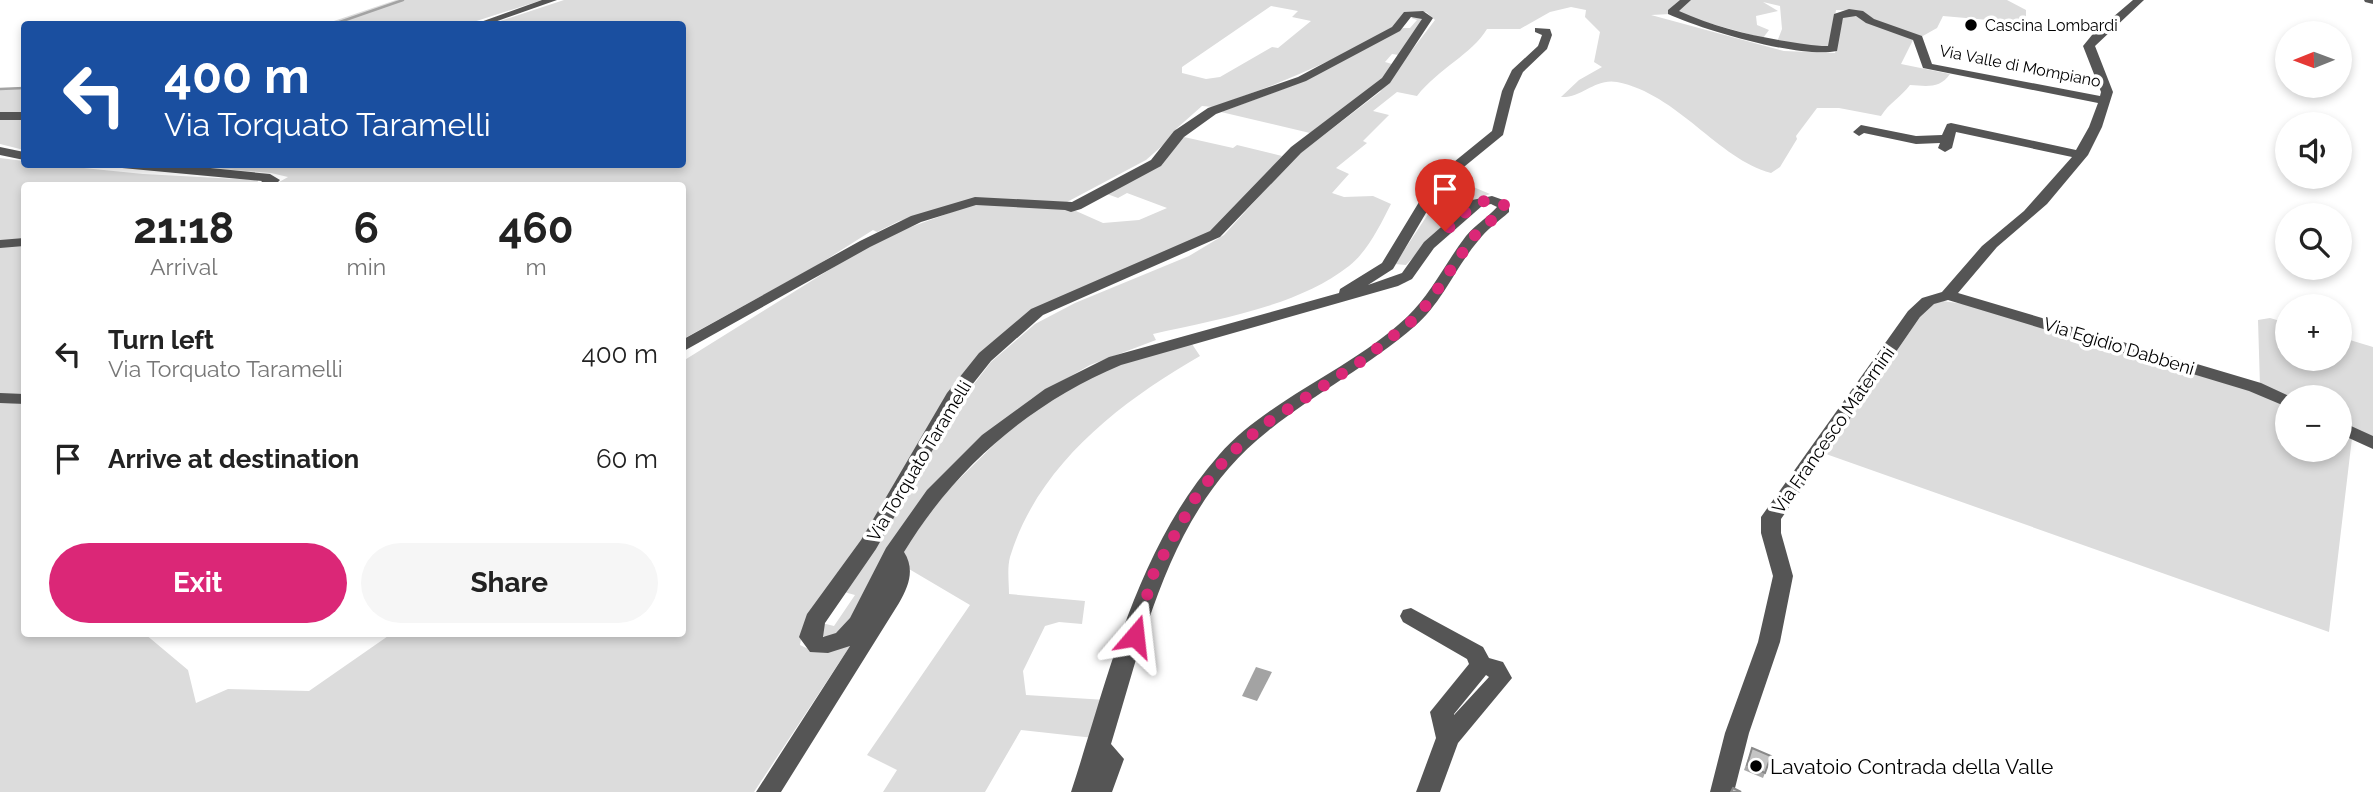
<!DOCTYPE html>
<meta charset="utf-8">
<style>
body{margin:0;font-family:Raleway,sans-serif;background:#f6f6f6;color:#222;height:100vh;display:flex;flex-direction:column;font-size:26px;white-space:nowrap}
*{box-sizing:border-box;margin:0}
p{font-size:23px;color:#767676}
.icon{flex:none;width:38px;height:38px;fill:none;stroke:currentColor;stroke-width:2;stroke-linecap:round;stroke-linejoin:round}
.map{position:relative;flex:1;overflow:hidden}
.details{position:absolute;left:21px;top:182px;width:665px;height:455px;display:flex;flex-direction:column;background:#fff;border-radius:7px;box-shadow:0 4px 10px #0003}
.details>*{flex:none}
.banner{position:absolute;left:21px;top:21px;width:665px;height:147px;border-radius:7px;box-shadow:0 4px 10px #0003;background:#1a4fa0;color:#fff;overflow:hidden}
.needle{width:46px;rotate:269deg}
.tools{position:absolute;left:2275px;top:21px;display:grid;gap:14px}
.tools a{display:grid;place-items:center;width:77px;height:77px;border-radius:50%;background:#fff;box-shadow:0 4px 10px #0003;font-size:35px}
.pin{position:absolute;display:grid;place-items:center;width:60px;height:60px;color:#fff;margin:-72px -30px;border-radius:50% 50% 50% 0;rotate:-45deg;box-shadow:0 0 7px #0007}
.pin .icon{rotate:45deg}
.me{position:absolute;width:77px;margin:-38px;rotate:17deg;stroke-linejoin:round;filter:drop-shadow(0 0 5px #0008)}
.turn{display:flex;align-items:center;gap:24px;height:147px;padding:0 28px;font-size:32px}
.turn .icon{width:91px;height:91px;stroke-width:2.5}
.turn b{display:block;font-size:49px;line-height:60px}
.eta{display:flex;justify-content:space-evenly;align-items:center;height:119px;text-align:center}
.eta b{font-size:42px;font-weight:700;line-height:49px}
.cta{display:flex;gap:14px;margin-top:auto;padding:14px 28px}
.cta a{flex:1;height:80px;border-radius:42px;background:#db2777;color:#fff;font-size:28px;font-weight:700;line-height:80px;text-align:center}
.cta a+a{background:#f6f6f6;color:#222}
ul{padding:0;list-style:none}
li{display:flex;align-items:center;gap:21px;height:105px;padding:0 28px}
li div{flex:1}
li b{display:block;font-size:26px}
li em{font-style:normal}
.map>svg:first-child{display:block}
</style>
<div class="map">
<svg width="2373" height="792" viewBox="0 0 2373 792">
<rect width="100%" height="100%" fill="#fff"/>
<path fill="#dcdcdc" fill-rule="evenodd" d="M396,0H542L467,24H325Z
M564,0H1682L1671,14L1651,15L1784,51L1835,53L1844,14L1849,13L1914,38L1901,64L1950,74C1940,89 1926,86 1910,85C1901,97 1889,103 1881,116L1839,108H1817L1796,136L1797,139L1780,167L1771,173C1718,159 1678,94 1617,82C1595,78 1582,98 1561,97L1579,80L1602,67L1594,62L1600,32L1585,17L1586,10L1571,7L1550,12L1520,29H1487C1472,54 1438,69 1417,96L1397,92L1373,111L1389,115L1363,141L1367,143L1336,168L1349,174L1332,193L1344,197L1373,196L1391,204C1380,225 1369,250 1349,266C1297,307 1217,319 1153,334L1156,340L1090,365L1031,399L973,447L858,613L830,640L820,634L822,623L834,626L855,595L844,592L950,415L991,362L1035,324L1075,303L1189,256L1224,235L1294,158L1380,92L1435,20L1426,12C1410,12 1402,23 1388,31C1331,62 1275,86 1213,107L1202,106L1176,129L1178,132L1146,160L1067,202L980,200L899,221L877,232L873,230L816,266L683,339L682,186H272L288,177L271,173L175,165L682,164V24H491ZM1271,6L1298,11L1292,17L1311,21L1278,48L1272,47L1220,77L1206,79L1182,73V67Z
M1689,0H2007L2026,10V34L1999,28L2000,21L1943,16L1937,28L1921,37L1873,21L1861,11L1836,10L1830,49L1777,42L1782,29L1780,6L1763,2L1778,11L1756,16L1757,25L1769,30L1763,38L1694,19L1675,10Z
M1415,16L1423,17L1422,22L1399,55L1392,54L1385,62L1392,64L1382,80L1310,133L1221,112L1294,85L1403,28H1410L1417,20L1411,18Z
M24,87V114H0V89Z
M0,118L24,119V150L0,144Z
M1184,137L1233,148L1237,145L1282,156L1214,232L1078,289L978,360L847,567L802,633L800,645C819,655 834,653 852,643L754,792H0V402L24,404V634H145L188,670L196,703L228,689L309,691L391,634H682L683,361L861,250L908,228L977,203L1067,207L1103,223L1139,220L1167,208L1127,193L1118,198L1107,194Z
M0,158L24,161V164L54,165L143,174L258,180L257,186H24V241L0,242Z
M1452,178L1490,194C1460,203 1428,242 1406,265L1395,264Z
M24,245V396L0,394V246Z
M1943,301L1964,304L2245,387L2287,406V450H2340V432L2352,438L2329,632L1826,454L1920,317L1932,303Z
M2270,318L2287,323V359H2340V337L2373,347V438L2340,423V397L2287,399L2260,386L2258,320Z
M1192,344L1200,356C1120,402 1038,465 1010,557C1007,568 1009,583 1009,594L1085,601L1082,624L1059,622L1045,626L1023,671L1026,695L1106,700L1094,738L1021,730L985,792H883L897,770L867,755L970,605L909,569L902,551L947,491L1026,413L1106,367Z"/>
<path fill="#a3a3a3" d="M1256,667L1272,672L1257,701L1242,696Z"/>
<g fill="none" stroke-linecap="round" stroke-linejoin="round">
<path stroke="#a3a3a3" stroke-width="2.5" d="M334,24L403,0
M0,89L24,88"/>
<path fill="#555" fill-rule="evenodd" d="M542,0H557L489,24H475Z
M1680,0H1691L1679,11C1723,31 1775,41 1822,46H1828L1834,14L1849,9L1863,11L1874,19L1922,36L1932,64L2100,96L2101,92L2083,46L2092,35L2133,0H2144L2095,46L2113,92L2102,127L2088,155L2047,204L1997,247L1958,293L2261,383L2291,397H2287V407L2249,391L1948,300L1934,304L1920,317L1781,519V533L1793,576L1780,642L1749,733L1734,792H1710L1725,733L1758,642L1773,576L1761,533V517L1908,311L1922,298L1942,292L1982,246L2024,211L2072,157L1956,132L1952,148L1945,152L1938,148L1940,143L1916,144L1864,133L1859,136L1853,132L1861,125L1916,136L1942,135L1947,124L1951,123L2076,150L2089,127L2098,103L1923,68L1913,40L1866,23L1856,16L1843,18L1837,51C1800,59 1703,30 1668,14V10Z
M2364,0H2373V4L2365,2Z
M1423,11L1433,18L1390,83L1301,153L1220,237L1043,315L991,361L964,395L876,549L825,623L823,637L836,633L850,618L886,548L927,490L982,435L1045,389L1109,357L1339,293L1340,289L1382,263L1433,179L1492,131L1502,91L1512,70L1538,46L1542,35L1535,32V28L1550,29L1552,35L1547,49L1523,72L1514,91L1503,135L1443,184L1393,269L1368,285L1402,273L1424,242L1472,200L1492,196L1509,202V212C1499,221 1486,230 1478,241C1455,268 1442,303 1415,326C1369,366 1315,393 1268,431C1170,508 1146,631 1111,744L1124,759L1112,792H1071C1109,676 1136,549 1219,455C1268,399 1351,370 1407,317C1431,294 1446,262 1466,236C1475,225 1488,217 1497,207L1491,204L1482,206L1434,248L1412,279L1398,286L1121,365C1030,403 955,468 904,552C915,569 909,586 899,603L781,792H756L850,646L828,653L810,652L799,637L807,614L861,540L947,393L979,353L1031,309L1210,231L1291,147L1382,78L1422,19L1411,17L1400,31L1306,81L1216,114L1184,137L1161,166L1081,209L1071,212L1065,210L976,205L921,222L870,247L682,352V340L860,241L911,216L975,197L1072,202L1151,160L1174,131L1208,108L1298,77L1392,27L1404,12Z
M0,112H24V120H0Z
M0,147L24,152V160L0,155Z
M116,164H170L270,174L280,180L274,186H258L262,181L122,168Z
M24,238V246L0,248V240Z
M0,393L24,394V404L0,403Z
M2340,421L2373,436V449L2340,434Z
M1411,608L1483,647L1489,658L1503,662L1512,678L1458,743L1440,792H1416L1436,738L1430,712L1469,664L1467,659L1403,622L1400,616L1403,610ZM1486,675L1489,677L1454,715V714Z"/>
</g>
<path fill="#a9a9a9" d="M1752,748L1765,773L1763,778L1744,770Z"/>
<path fill="#c4c4c4" stroke="#898989" stroke-width="2" d="M1752,748L1771,756L1765,773L1747,765Z
M1733,788L1741,792H1731Z"/>
<g fill="none" stroke-linecap="round" stroke-linejoin="round">
<path stroke="#db2777" stroke-width="12" stroke-dasharray="0 21.6" d="M1135,636L1154,572L1197,495L1227,457L1262,426L1360,362L1412,321L1429,302L1473,237L1504,209V205C1483,188 1460,219 1445,231"/>
</g>
<g fill="#000" stroke="#fff" stroke-width="2.5">
<circle cx="1971" cy="25" r="7"/>
<circle cx="1756" cy="766" r="7"/>
</g>
<g text-anchor="middle" dominant-baseline="central" stroke-width="7" stroke-linejoin="round" paint-order="stroke">
<g font-size="16" fill="#000" stroke="#fff" text-anchor="start">
<text x="1985" y="25">Cascina Lombardi</text>
</g>
<g font-size="16" fill="#000" stroke="#fff">
<text transform="translate(2020 66) rotate(11)">Via Valle di Mompiano</text>
</g>
<g font-size="18" fill="#000" stroke="#fff">
<text transform="translate(2119 346) rotate(17)">Via Egidio Dabbeni</text>
<text transform="translate(1833 430) rotate(-55)">Via Francesco Maternini</text>
<text transform="translate(919 461) rotate(-59)">Via Torquato Taramelli</text>
</g>
<g font-size="21" fill="#000" stroke="#fff" text-anchor="start">
<text x="1770" y="766">Lavatoio Contrada della Valle</text>
</g>
</g>
</svg>
<div class="tools">
<a><svg class="needle" viewBox="-14 -14 28 28"><path d="M0-13l5 13h-10z" fill="#e53935"/><path d="M0 13l5-13h-10z" fill="#767676"/></svg></a>
<a><svg class="icon" aria-label="sound" viewBox="0 0 24 24"><path d="M4 9h4l5-4v14l-5-4H4zM17 9q2 3 0 6"/></svg></a>
<a><svg class="icon" aria-label="search" viewBox="0 0 24 24"><circle cx="10" cy="10" r="6"/><path d="M15 15l6 6"/></svg></a>
<a>+</a>
<a>−</a>
</div>
<div class="pin" style="left:1445px;top:231px;background:#d93025"><svg class="icon" aria-label="arrive" viewBox="0 0 24 24"><path d="M6 21V4h12l-3 4 3 4H6"/></svg></div>
<svg class="me" style="left:1135px;top:636px" viewBox="-20 -20 40 40"><path d="M0-17L14 15 0 8-14 15z" fill="#db2777" stroke="#fff" stroke-width="4"/></svg>
<div class="banner">
<div class="turn"><svg class="icon" aria-label="left" viewBox="0 0 24 24"><path d="M17 20v-9H6M10 6l-5 5 5 5"/></svg><div><b>400 m</b>Via Torquato Taramelli</div></div>
</div>
<section class="details">
<div class="eta">
<div><b>21:18</b><p>Arrival</p></div>
<div><b>6</b><p>min</p></div>
<div><b>460</b><p>m</p></div>
</div>
<ul>
<li><svg class="icon" aria-label="left" viewBox="0 0 24 24"><path d="M17 20v-9H6M10 6l-5 5 5 5"/></svg><div><b>Turn left</b><p>Via Torquato Taramelli</p></div><em>400 m</em></li>
<li><svg class="icon" aria-label="arrive" viewBox="0 0 24 24"><path d="M6 21V4h12l-3 4 3 4H6"/></svg><div><b>Arrive at destination</b></div><em>60 m</em></li>
</ul>
<div class="cta"><a>Exit</a><a>Share</a></div>
</section>
</div>
